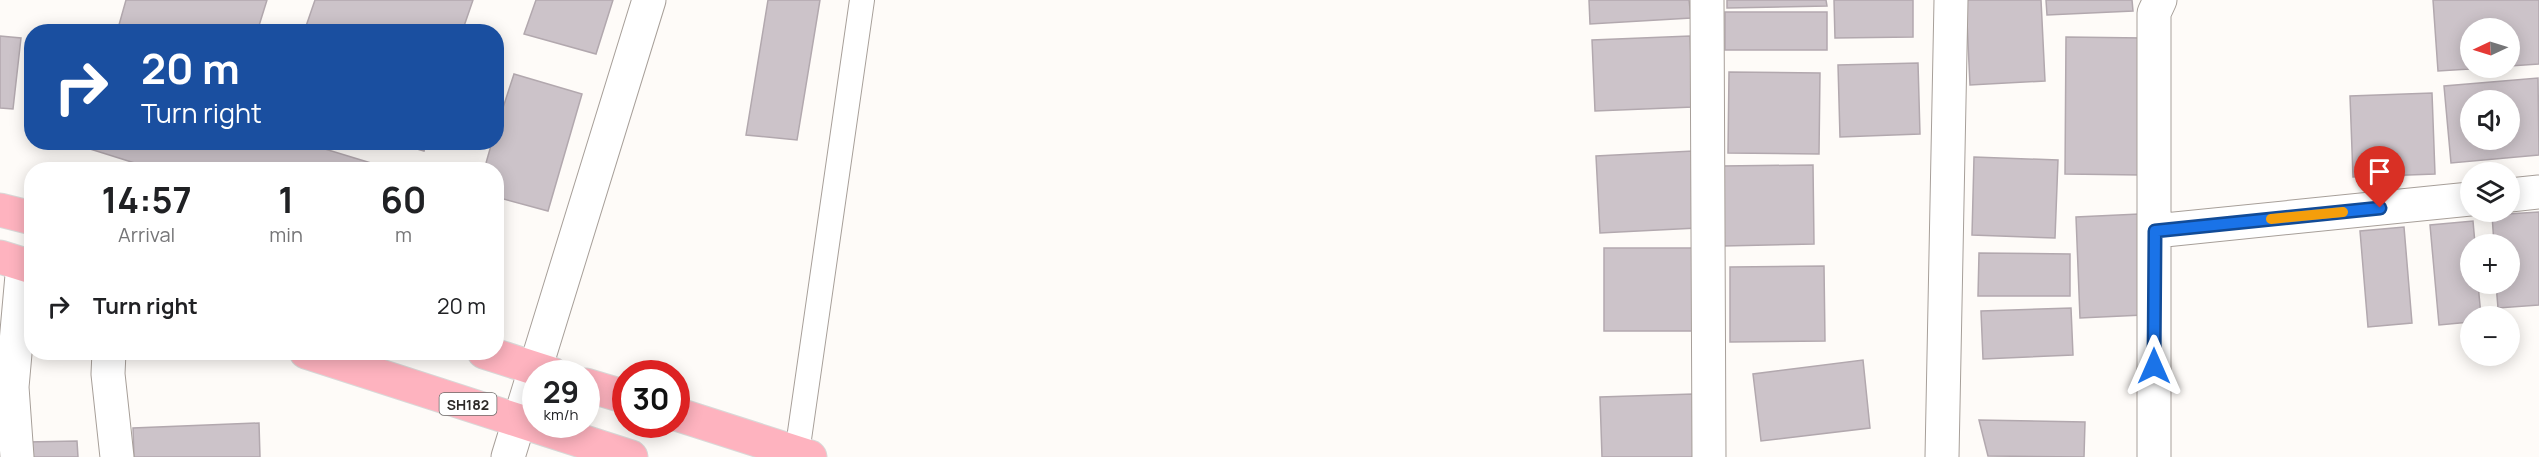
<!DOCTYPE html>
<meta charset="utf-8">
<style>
body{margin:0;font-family:Manrope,sans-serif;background:#f2f2f2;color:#202124;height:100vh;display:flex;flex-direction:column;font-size:22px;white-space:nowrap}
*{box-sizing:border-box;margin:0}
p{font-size:20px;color:#757577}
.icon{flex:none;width:33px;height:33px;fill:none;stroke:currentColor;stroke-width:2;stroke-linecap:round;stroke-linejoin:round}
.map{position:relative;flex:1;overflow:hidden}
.details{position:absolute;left:24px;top:162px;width:480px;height:198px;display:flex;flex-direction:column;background:#fff;border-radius:24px;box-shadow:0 3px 15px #0003}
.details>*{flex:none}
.banner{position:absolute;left:24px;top:24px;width:480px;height:126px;border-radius:24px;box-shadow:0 3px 15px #0003;background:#1a4fa0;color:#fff;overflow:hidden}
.needle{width:39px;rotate:266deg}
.controls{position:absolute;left:2460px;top:18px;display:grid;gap:12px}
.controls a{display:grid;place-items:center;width:60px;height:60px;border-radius:50%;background:#fff;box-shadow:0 3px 15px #0003;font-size:30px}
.speed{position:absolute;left:522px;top:360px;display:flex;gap:12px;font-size:30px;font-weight:700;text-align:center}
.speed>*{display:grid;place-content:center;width:78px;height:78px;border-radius:50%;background:#fff;box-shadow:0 3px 15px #0003;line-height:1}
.speed small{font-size:15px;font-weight:400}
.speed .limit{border:9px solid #d22;background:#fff;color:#111}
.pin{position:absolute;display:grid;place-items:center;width:51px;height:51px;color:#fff;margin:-62px -26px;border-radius:50% 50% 50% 0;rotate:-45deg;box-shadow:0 0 6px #0007}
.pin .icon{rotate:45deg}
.me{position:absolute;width:66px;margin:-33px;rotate:0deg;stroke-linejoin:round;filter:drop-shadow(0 0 4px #0008)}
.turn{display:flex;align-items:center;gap:21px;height:126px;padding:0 18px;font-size:27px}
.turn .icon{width:78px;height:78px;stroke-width:2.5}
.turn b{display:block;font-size:42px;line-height:51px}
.eta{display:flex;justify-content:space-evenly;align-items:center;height:102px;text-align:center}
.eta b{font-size:36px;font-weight:700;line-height:42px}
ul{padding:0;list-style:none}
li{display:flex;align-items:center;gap:18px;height:84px;padding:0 18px}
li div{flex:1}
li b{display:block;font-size:22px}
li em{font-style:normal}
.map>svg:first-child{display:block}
</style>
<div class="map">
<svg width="2539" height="457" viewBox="0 0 2539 457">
<rect width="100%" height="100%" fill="#fefbf8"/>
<path fill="#ccc3c9" stroke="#b2a8ae" stroke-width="1.5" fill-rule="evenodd" d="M126,0H267L257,32H117Z
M315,0H473L462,32H304Z
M536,0H613L596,54L524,34Z
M768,0H820L797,140L746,135Z
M1589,0H1689L1691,18L1590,24Z
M1727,0H1826L1827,6L1727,8Z
M1834,0H1913V37L1835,38Z
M1966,0H2041L2045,81L1970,85Z
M2046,0H2132L2133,11L2047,15Z
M2433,0H2539V64L2510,66V28H2470V68H2486L2438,71Z
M1725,12H1827V50H1725Z
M0,36L21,38L13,109L0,108Z
M1690,36L1693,107L1595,111L1592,40Z
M2066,37L2143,38L2141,175L2065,174Z
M1918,63L1920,134L1840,137L1838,65Z
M1729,72L1820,73L1819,154L1728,153Z
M514,74L582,94L548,211L496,197V170H484L492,142H496V129Z
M2538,78L2539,155L2451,163L2444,86ZM2470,100H2510V140H2470Z
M2432,93L2435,174L2353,177L2350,96Z
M92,142H302L394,170H157L90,149Z
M393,142H426L424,151Z
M1693,151L1697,228L1600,233L1596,156Z
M1974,157L2058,160L2055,238L1972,235Z
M1813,165L1814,244L1723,246L1722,166Z
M2539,212V305L2498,308L2496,284H2510V244H2494L2492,215Z
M2139,214L2143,315L2080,318L2076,217Z
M2473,221L2475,244H2470V284H2478L2481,316H2470V322L2439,325L2430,225Z
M2404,227L2412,323L2368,327L2360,231Z
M1604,248H1696V331H1604Z
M1979,253L2070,254V296H1978Z
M1824,266L1825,341L1730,342V267Z
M2071,308L2073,355L1983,359L1981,311Z
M1863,360L1870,428L1761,441L1753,374Z
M1693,394L1695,457H1602L1600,397Z
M1979,420L2085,422L2084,457L1988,456Z
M259,423L260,457H134L133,428Z
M77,441L78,457H28L27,442Z"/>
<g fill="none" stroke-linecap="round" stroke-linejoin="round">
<g stroke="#a79f99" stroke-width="26">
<path id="service" d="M797,453L862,0"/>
</g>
<g stroke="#a79f99" stroke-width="35">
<path id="minor" d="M1707,0L1709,457
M2510,195L2539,192
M2155,231L2470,199
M109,352L108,374L117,457
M17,457L12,387L23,264
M508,457L649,0
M1942,457L1951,0
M2154,457V13L2160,0"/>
</g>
<g stroke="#d9d9d8" stroke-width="35">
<path id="primary" d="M0,210L32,218
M0,257L32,267
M306,352L631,457
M484,352L552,374
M586,385L626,397
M676,414L810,457"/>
</g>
<use href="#service" stroke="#fff" stroke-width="24"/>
<use href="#minor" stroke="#fff" stroke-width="33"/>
<use href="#primary" stroke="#feb3bf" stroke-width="33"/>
</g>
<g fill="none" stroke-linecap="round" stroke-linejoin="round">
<g stroke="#114b97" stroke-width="15">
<path id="route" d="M2154,366L2155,231L2380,208"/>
</g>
<use href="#route" stroke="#1a73e8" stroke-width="10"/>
<path stroke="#f59e0b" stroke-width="10" d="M2271,219L2343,212"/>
</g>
<g text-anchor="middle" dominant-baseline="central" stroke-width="4.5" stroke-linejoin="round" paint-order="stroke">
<rect fill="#fff" stroke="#6c6a68" stroke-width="1.5" x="439.5" y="393" width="57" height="22" rx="4.5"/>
<g font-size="14" font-weight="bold" fill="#2d2a28">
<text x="468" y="404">SH182</text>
</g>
</g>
</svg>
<div class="controls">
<a><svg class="needle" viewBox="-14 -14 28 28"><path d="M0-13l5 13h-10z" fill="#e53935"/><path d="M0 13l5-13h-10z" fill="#757577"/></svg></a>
<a><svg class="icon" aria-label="sound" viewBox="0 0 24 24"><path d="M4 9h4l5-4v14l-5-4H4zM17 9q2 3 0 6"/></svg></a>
<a><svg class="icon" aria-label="layers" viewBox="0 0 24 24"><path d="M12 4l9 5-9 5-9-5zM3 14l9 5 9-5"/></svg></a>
<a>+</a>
<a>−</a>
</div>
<div class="speed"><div>29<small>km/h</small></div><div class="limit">30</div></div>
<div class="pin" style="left:2380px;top:208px;background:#d93025"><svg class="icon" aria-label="arrive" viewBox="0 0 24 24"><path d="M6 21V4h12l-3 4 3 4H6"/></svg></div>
<svg class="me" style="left:2154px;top:366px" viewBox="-20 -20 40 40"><path d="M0-17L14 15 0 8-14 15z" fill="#1a73e8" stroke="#fff" stroke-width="4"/></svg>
<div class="banner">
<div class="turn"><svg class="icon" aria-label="right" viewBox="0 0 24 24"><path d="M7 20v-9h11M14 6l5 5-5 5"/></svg><div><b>20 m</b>Turn right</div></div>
</div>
<section class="details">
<div class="eta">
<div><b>14:57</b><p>Arrival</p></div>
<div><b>1</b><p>min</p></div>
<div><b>60</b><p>m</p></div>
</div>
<ul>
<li><svg class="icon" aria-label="right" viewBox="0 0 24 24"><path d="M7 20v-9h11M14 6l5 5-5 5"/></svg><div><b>Turn right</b></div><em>20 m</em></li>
</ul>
</section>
</div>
